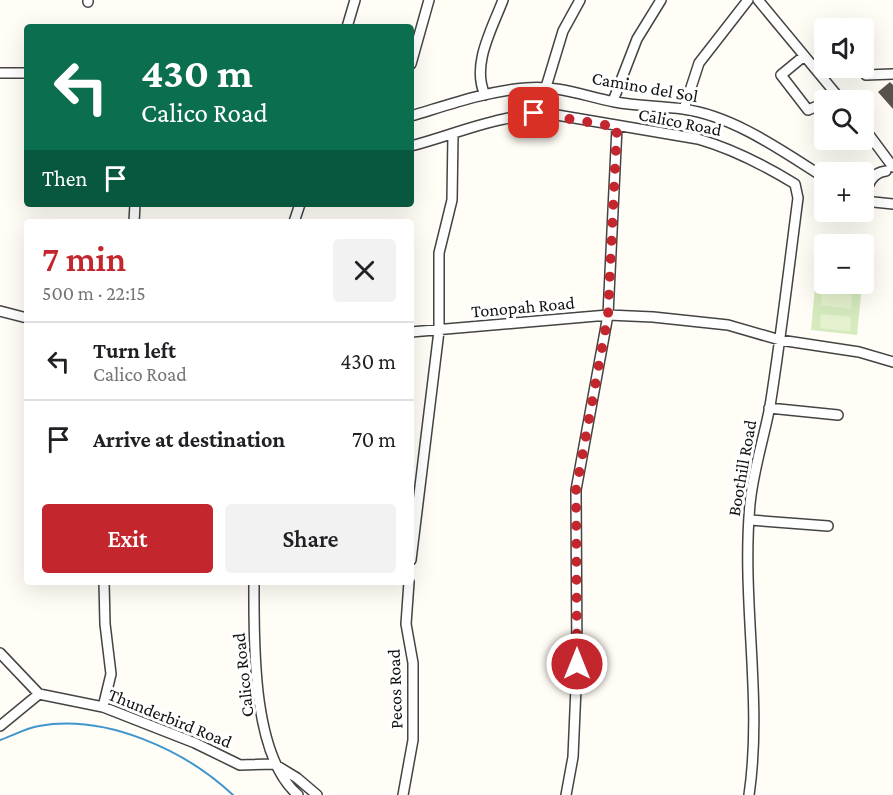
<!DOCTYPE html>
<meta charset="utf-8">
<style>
body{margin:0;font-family:"Crimson Pro",serif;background:#f2f2f2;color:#202124;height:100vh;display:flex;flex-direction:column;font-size:22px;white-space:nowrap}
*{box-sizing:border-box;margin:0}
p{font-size:20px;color:#757577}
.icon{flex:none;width:33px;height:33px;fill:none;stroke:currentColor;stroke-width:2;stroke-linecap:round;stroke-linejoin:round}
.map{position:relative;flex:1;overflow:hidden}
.side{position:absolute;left:24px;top:219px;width:390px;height:366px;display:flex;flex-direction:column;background:#fff;border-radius:6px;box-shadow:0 6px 24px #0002}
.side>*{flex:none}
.hud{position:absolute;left:24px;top:24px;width:390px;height:183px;border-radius:6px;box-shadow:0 6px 24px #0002;background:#0b6e4f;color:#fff;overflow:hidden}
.fabs{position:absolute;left:814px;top:18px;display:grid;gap:12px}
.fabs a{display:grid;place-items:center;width:60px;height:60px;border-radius:6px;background:#fff;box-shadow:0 6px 24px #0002;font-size:30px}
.pin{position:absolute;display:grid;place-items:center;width:51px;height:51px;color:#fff;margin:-26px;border-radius:12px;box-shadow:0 3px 9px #0006}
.me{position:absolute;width:66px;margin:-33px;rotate:0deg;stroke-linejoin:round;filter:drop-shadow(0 0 4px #0008)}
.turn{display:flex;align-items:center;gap:21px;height:126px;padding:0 18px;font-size:27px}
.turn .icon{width:78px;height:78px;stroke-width:2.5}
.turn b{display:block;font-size:42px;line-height:51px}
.then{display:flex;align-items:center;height:57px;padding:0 18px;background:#0003;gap:12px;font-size:22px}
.round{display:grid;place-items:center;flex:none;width:63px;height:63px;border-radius:6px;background:#f2f2f2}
.summary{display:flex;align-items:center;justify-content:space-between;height:102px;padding:0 18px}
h1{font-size:36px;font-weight:600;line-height:45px;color:#c4262e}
.cta{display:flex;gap:12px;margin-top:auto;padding:12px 18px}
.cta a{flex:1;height:69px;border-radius:6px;background:#c4262e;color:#fff;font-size:24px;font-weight:600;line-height:69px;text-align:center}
.cta a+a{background:#f2f2f2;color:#202124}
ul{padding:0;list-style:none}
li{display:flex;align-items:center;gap:18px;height:78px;padding:0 18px;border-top:2px solid #e0e0e0}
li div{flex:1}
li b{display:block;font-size:22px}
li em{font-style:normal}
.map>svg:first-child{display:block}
</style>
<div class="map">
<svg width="893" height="795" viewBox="0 0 893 795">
<rect width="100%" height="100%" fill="#fffdf5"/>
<path fill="#d5ebbd" d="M820,235L866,240L864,263V244H825V284H862L857,335L811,330Z"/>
<path fill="#e6f2cf" d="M822,291L852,295L851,309L821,305Z
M821,314L851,317L850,331L820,328Z"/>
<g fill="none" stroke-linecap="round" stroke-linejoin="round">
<path stroke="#3f96cf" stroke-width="2" d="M0,740C12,736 26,728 39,726C106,714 185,750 233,795"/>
</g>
<path fill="#5a524d" d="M890,82L893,85V109L878,92Z"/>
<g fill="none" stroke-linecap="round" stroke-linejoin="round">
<g stroke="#444" stroke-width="12">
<path id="minor" d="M758,0L841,100
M88,2V0
M347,27L355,0
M804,56L781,75L808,110L822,104
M411,64L429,0
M0,73H27
M866,75L893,74
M546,87L563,31L580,0
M485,95C471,65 492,29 503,0
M613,101L637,39L661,0
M684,109L699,63L748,0
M411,116C448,105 487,91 526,88C558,85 584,96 615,102C637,106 660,106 683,109C734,116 782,151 825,178
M864,128L893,167
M411,146C460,133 506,111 557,115L698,139C733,149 764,165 795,184L798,198C789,267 781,337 770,406C764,438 753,471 750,504C741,601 763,699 749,795
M864,201L893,204
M866,202C866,187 870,173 886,171
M134,222L135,204
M294,222L300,204
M0,311L27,318
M411,332L608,315L653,317L728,325L780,340L859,352L893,362
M769,408L838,415
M750,520L828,526
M411,560L439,331V253L452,200L453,134
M254,582C254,640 251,755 298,795
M0,653L39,694L103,707L195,743L240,765L274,764L297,778L317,795
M103,707L111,674L105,624L104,582
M0,726L39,694
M403,795L413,740V663L406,624L409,582
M566,795L573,757L577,664L576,490L608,315L617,127"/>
</g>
<use href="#minor" stroke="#fff" stroke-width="9"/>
</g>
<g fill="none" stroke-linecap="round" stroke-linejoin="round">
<path stroke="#c4262e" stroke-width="10" stroke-dasharray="0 18" d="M534,113L617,127L608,315L576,490L577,664"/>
</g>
<g text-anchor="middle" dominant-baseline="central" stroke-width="6" stroke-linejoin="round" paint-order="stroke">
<g font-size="18" fill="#111" stroke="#fff">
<text transform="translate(645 87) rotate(10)">Camino del Sol</text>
<text transform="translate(680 122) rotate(11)">Calico Road</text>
<text transform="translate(523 307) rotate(-5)">Tonopah Road</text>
<text transform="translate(742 468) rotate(-80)">Boothill Road</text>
<text transform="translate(243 675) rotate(-96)">Calico Road</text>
<text transform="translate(395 689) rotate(-92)">Pecos Road</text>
<text transform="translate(170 718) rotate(22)">Thunderbird Road</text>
</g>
</g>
</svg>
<div class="fabs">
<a><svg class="icon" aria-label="sound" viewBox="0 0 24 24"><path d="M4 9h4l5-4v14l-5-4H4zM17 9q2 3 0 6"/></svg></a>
<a><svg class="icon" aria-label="search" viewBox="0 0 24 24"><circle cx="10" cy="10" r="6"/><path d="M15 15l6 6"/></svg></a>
<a>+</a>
<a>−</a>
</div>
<div class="pin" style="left:534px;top:113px;background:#d93025"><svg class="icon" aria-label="arrive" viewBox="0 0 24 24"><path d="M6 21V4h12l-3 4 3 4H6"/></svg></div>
<svg class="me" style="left:577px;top:664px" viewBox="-20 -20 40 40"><circle r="17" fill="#c4262e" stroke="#fff" stroke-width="3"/><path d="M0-11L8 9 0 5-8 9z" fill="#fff"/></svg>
<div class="hud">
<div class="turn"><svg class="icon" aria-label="left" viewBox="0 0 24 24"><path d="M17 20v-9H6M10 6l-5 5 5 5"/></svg><div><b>430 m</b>Calico Road</div></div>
<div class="then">Then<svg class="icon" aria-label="arrive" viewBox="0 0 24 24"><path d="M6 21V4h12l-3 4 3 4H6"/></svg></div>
</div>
<section class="side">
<div class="summary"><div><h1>7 min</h1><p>500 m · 22:15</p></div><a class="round"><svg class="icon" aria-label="close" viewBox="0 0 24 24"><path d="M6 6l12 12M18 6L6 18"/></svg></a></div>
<ul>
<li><svg class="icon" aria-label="left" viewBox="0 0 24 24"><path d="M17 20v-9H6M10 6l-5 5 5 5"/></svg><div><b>Turn left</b><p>Calico Road</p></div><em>430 m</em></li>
<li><svg class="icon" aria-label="arrive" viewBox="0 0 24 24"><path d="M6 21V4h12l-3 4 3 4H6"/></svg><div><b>Arrive at destination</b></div><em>70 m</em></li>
</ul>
<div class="cta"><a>Exit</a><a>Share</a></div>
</section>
</div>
